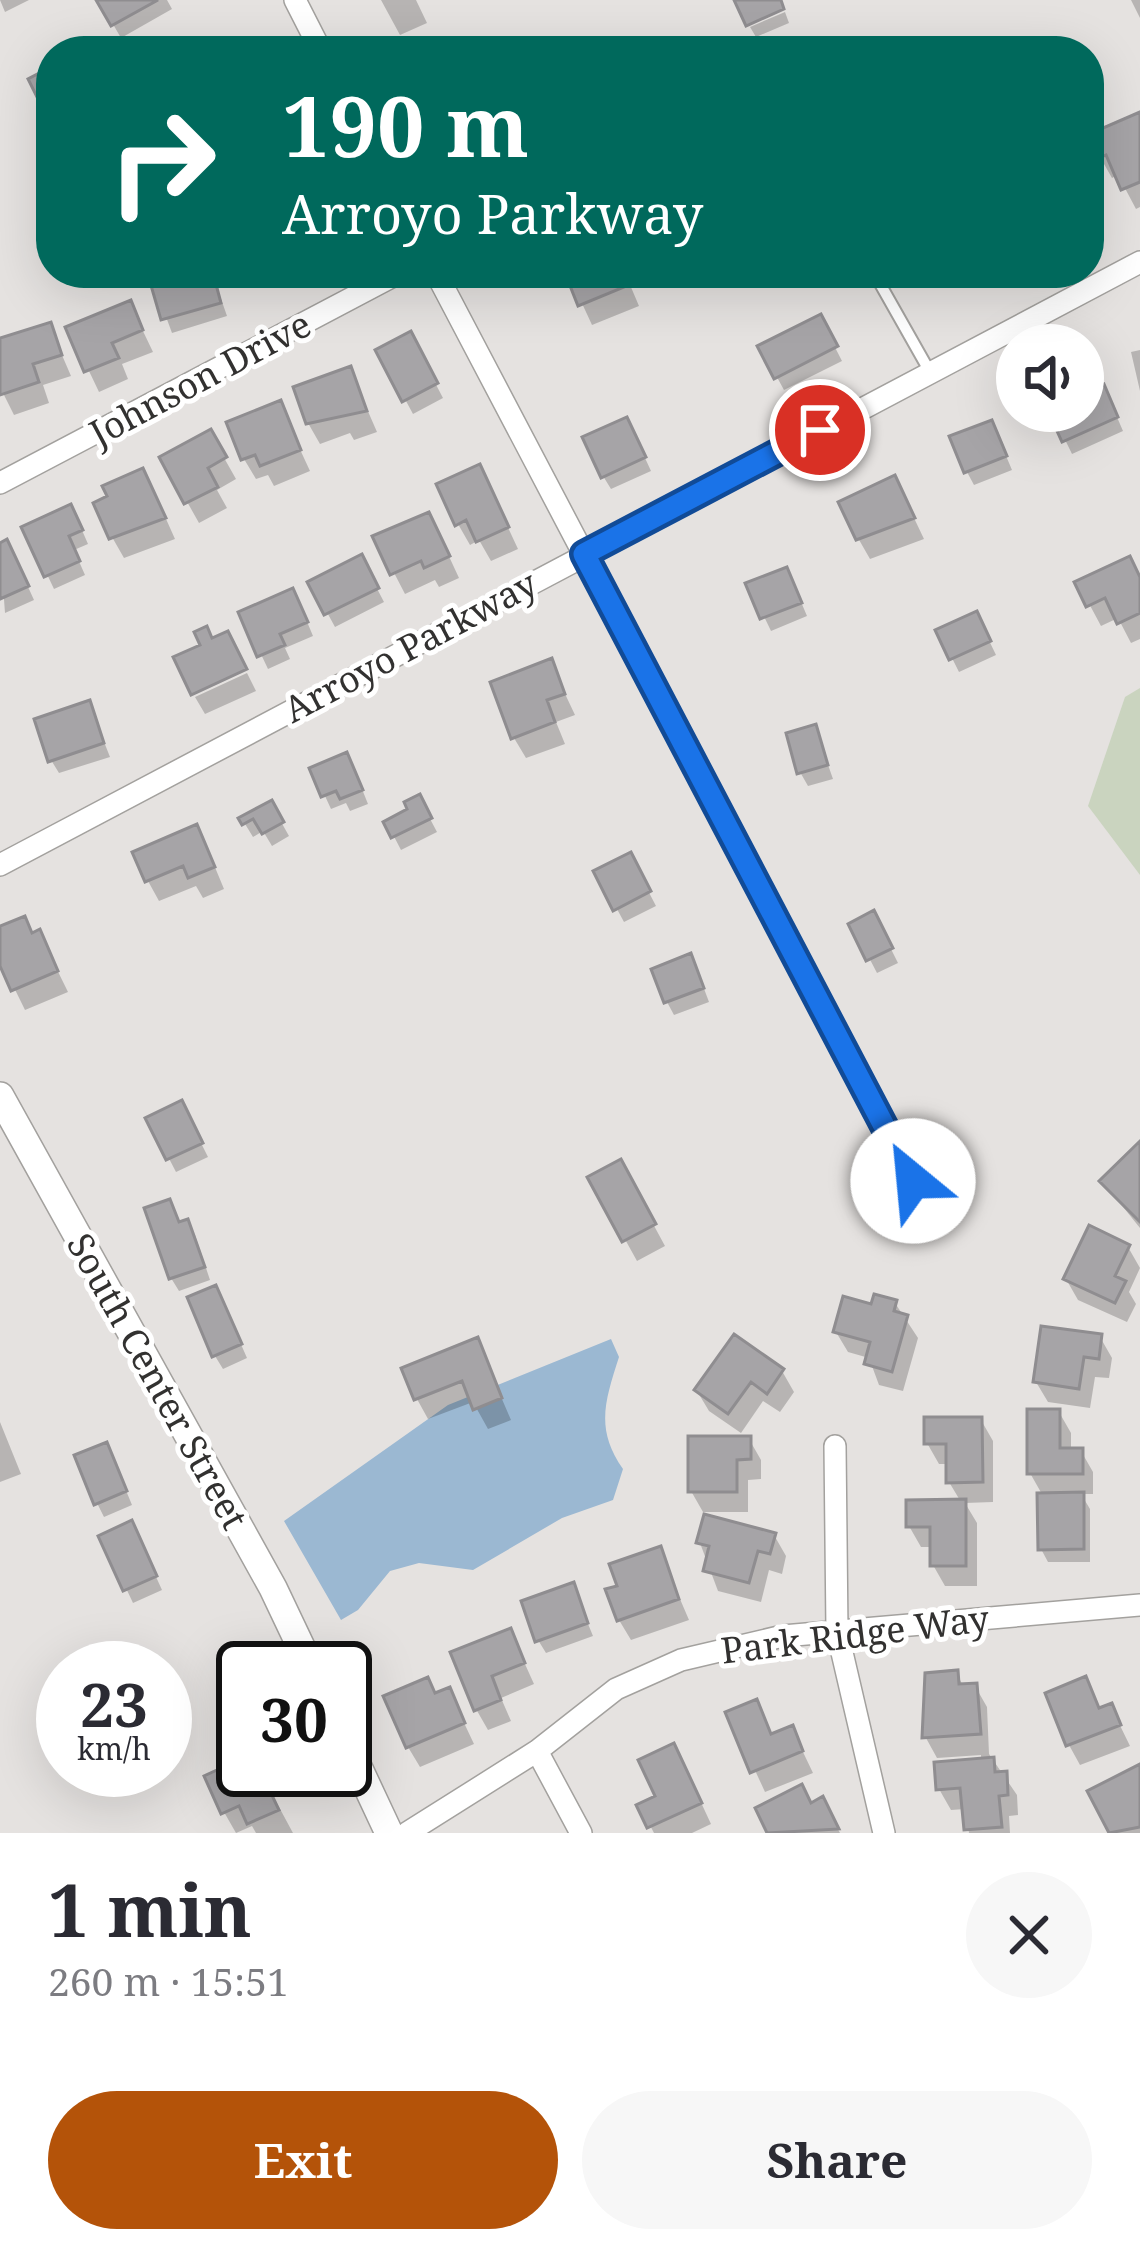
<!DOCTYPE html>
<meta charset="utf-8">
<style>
body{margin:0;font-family:"Noto Serif",serif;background:#f7f7f7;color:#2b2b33;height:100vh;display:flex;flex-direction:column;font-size:45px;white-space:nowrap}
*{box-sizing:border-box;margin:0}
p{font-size:39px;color:#7c7c81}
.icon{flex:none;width:66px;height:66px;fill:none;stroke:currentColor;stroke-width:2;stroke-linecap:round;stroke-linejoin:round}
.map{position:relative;height:1833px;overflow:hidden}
.panel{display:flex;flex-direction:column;background:#fff;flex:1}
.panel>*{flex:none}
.top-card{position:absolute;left:36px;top:36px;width:1068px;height:252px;border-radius:48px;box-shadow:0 12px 48px #0002;background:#00695c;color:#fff;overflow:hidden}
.controls{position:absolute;left:996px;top:324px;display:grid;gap:24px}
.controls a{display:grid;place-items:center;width:108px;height:108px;border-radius:50%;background:#fff;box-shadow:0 12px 48px #0002;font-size:60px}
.speed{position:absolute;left:36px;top:1641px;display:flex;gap:24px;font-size:60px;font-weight:700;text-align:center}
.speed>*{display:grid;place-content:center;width:156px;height:156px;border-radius:50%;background:#fff;box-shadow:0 12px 48px #0002;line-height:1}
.speed small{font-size:30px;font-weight:400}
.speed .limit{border:6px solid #111;border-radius:18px;background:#fff;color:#111}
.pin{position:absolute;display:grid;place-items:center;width:102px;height:102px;color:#fff;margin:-51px;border:6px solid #fff;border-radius:50%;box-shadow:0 3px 12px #0007}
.me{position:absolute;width:132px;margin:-66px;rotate:332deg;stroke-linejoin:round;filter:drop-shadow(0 0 9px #0008)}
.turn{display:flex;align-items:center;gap:42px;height:252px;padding:0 48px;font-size:54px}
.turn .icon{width:156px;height:156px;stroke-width:2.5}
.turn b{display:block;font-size:84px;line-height:102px}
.round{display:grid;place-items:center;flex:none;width:126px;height:126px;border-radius:63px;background:#f7f7f7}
.overview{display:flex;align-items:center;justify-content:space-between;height:204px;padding:0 48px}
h1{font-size:72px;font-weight:700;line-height:90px}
.action{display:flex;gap:24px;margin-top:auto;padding:24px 48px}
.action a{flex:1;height:138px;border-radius:72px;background:#b45309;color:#fff;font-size:48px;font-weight:700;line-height:138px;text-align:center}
.action a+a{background:#f7f7f7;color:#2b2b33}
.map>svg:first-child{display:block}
</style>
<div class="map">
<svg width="1140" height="1833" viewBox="0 0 1140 1833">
<rect width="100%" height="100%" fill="#e5e2e0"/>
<path fill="#cad4bf" d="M1140,688V875L1088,806L1125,697Z"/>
<path fill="#9bb8d2" d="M611,1339L619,1357C605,1401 595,1429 623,1469L613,1500L562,1518L473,1570L419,1563L390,1571L358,1610L341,1620L284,1521L448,1405Z"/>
<path fill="#0003" d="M0,0H29L5,12Z
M99,0H167L172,9L121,38Z
M381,0H416L427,23L400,35Z
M1131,0H1140V18Z
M785,12L789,23L756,37L750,27Z
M1140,115V207L1136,209L1118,175L1112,178L1100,157Z
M191,273H212L227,316L172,333L154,284Z
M318,273H339L323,280Z
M568,273H625L639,306L592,325Z
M130,304L153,352L122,364L128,379L99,392L69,329Z
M820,318L842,361L784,390L761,348Z
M49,325L71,376L43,385L49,403L14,415L0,387V341Z
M410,335L443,398L413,414L379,351Z
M1140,350V391L1131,352Z
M350,370L377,432L354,440L350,433L320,444L308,423Z
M1083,397L1110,401L1123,431L1072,454L1051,411H1083Z
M279,404L310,471L274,486L268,475L256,479L244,459Z
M210,433L236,479L217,490L227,508L199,523L163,459Z
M634,434L651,471L611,489L603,476Z
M998,437L1012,470L974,485L967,472Z
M490,489L518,549L491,561L479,540L470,545L458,524Z
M154,492L175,539L124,558L112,537Z
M905,499L924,539L870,559L858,538Z
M78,521L88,544L74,550L85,575L54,589L25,528Z
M440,537L459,578L439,587L435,580L405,594L376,538Z
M0,546L14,556L34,600L5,613Z
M361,558L384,602L335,627L311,583Z
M1140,579V639L1131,643L1118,618L1101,626L1078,583Z
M793,583L807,616L771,631L749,585Z
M300,605L313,636L285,648L290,659L268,669L242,614Z
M983,628L996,655L959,672L952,658Z
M550,662L575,715L556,722L565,744L526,758L514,738Z
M247,673L256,691L205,714L195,697Z
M89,704L110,757L59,773L51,760Z
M815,728L833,779L808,786L800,772Z
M354,769L368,804L350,811L346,803L331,809L313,770Z
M419,798L437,832L401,850L387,823L411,810Z
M271,804L289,836L272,846L263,831L253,837L242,819Z
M207,848L224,889L203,898L196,886L159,901L148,881Z
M630,856L656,906L624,922L597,872Z
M852,925L880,927L898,963L877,973Z
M0,930L39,933L68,992L25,1010L0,959Z
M697,970L709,1002L674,1015L667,1002Z
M188,1117L208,1157L176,1172L149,1120Z
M1140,1145V1228L1103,1182Z
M620,1163L665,1246L637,1261L591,1178Z
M169,1202L180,1224L187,1222L195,1235L210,1280L179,1291L171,1278Z
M1128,1247L1140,1268L1129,1292L1136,1304L1127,1322L1078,1300L1066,1279Z
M222,1301L247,1358L223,1369L215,1356Z
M895,1303L918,1338L903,1391L879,1385L869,1358L848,1352L836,1332L873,1308Z
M1100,1337L1112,1358L1109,1378L1095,1377L1090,1408L1048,1402L1036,1382Z
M477,1341L511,1420L488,1429L473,1402L428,1419L417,1399Z
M782,1371L794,1392L780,1412L763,1401L741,1433L709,1411L697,1391Z
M1059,1412L1071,1433V1451H1081L1093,1472V1494H1081L1090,1509V1562H1048L1041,1549L1043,1496L1030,1473Z
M981,1420L993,1441V1502L965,1503L977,1523V1586H945L933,1565V1547H921L909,1526L961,1502L949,1482V1464H939L927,1443Z
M0,1422L21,1474L0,1482Z
M749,1439L761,1460V1479L748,1480V1512H703L691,1491Z
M113,1459L132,1505L104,1517L97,1503Z
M774,1535L786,1556L782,1574L769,1570L761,1602L718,1591L700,1543Z
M102,1537H138L162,1590L133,1603Z
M659,1550L689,1620L631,1640L619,1620L621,1587Z
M572,1585L593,1636L546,1653L538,1640Z
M510,1631L534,1684L501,1698L511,1721L488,1730L476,1709Z
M956,1673L964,1687L975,1686L987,1707L989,1754L1017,1795L1018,1815L1009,1816L1010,1833H969L965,1809L951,1810L939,1789L981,1761V1755L937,1758L926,1738Z
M1085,1680L1101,1710L1111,1707L1130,1746L1080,1765L1069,1745Z
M449,1691L474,1744L420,1767L408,1747L436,1696Z
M756,1703L773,1736L792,1729L813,1773L765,1792L729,1714Z
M243,1762V1770H259L293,1833H256L252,1826L236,1833L224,1812Z
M1140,1767V1833H1113L1091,1793Z
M685,1768L711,1824L692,1833H654L640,1806L659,1798Z
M822,1800L840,1833H771L759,1809L811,1806Z"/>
<path fill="#a6a4a7" stroke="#8f8d90" stroke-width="3" d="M96,0H158L111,26Z
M734,0H781L784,9L746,26Z
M51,67V125L28,79Z
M1140,112V182L1121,190L1106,155L1097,159L1089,134Z
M180,273H213L221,303L161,320L150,282Z
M565,273H625L629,285L578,306Z
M131,300L143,330L112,343L119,358L84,372L65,327Z
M821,314L838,346L774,379L757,346Z
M51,322L62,355L33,364L39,382L0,395V338Z
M411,331L438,383L402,402L375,350Z
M351,366L367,411L306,424L293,387Z
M1104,384L1118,417L1062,442L1048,411H1083V393Z
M281,400L301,450L260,466L255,455L241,460L226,422Z
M627,417L646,457L601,478L582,437Z
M992,420L1007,456L964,473L949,436Z
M211,429L227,457L208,468L218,487L184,504L159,457Z
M480,464L509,527L476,542L466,520L455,526L436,484Z
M143,468L166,518L109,539L93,503L107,496L102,486Z
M895,475L915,518L856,540L838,502Z
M71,504L83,530L69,536L80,561L44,577L21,527Z
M429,512L450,556L424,568L421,561L390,575L372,536Z
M7,539L29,586L0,599V543Z
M362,554L379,588L324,615L307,582Z
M1130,556L1140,577V613L1117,624L1105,598L1086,607L1074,582Z
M787,567L802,603L760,619L745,583Z
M293,588L308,622L280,634L285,645L257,657L238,612Z
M977,611L991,641L949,660L935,630Z
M207,626L212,638L228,631L247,669L191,695L173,657L200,645L194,632Z
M552,658L565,694L547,700L555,722L511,739L490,682Z
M90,700L104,743L48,762L34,719Z
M816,724L828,765L797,774L786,733Z
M347,752L363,790L340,799L336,791L321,797L309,768Z
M420,794L432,818L391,838L383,822L407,809L404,802Z
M272,800L284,822L262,834L253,819L242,825L238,818Z
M197,824L215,867L188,878L183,866L145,882L132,852Z
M631,852L651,891L613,911L593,871Z
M874,910L893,948L866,961L848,924Z
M25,916L32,933L40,929L58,971L11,991L0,966V926Z
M691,953L704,988L664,1003L651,969Z
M182,1100L203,1143L166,1160L145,1118Z
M1140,1141V1222L1099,1181Z
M621,1159L656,1224L622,1242L587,1177Z
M170,1199L179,1222L188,1219L205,1267L169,1279L144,1208Z
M1089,1225L1130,1245L1115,1276L1126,1281L1115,1303L1063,1279Z
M216,1285L242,1344L212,1357L187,1297Z
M874,1294L897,1300L894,1311L908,1315L892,1372L864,1364L870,1342L833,1332L843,1296L871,1304Z
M1041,1326L1102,1334L1099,1359L1084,1357L1079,1389L1033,1382Z
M734,1334L784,1369L767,1394L751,1382L728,1414L694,1390Z
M478,1337L502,1398L473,1410L462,1381L414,1400L401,1368Z
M1027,1409H1060V1448H1083V1474H1027Z
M924,1417H982L983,1482L946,1483V1444H924Z
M688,1436H751V1459L737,1460V1492H688Z
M107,1442L127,1491L94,1505L74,1455Z
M1084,1492V1549L1038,1550L1037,1493Z
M966,1499V1566H930V1527H906V1500Z
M704,1514L776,1533L770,1554L758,1551L749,1583L703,1571L709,1546L696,1543Z
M132,1520L157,1576L123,1591L98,1536Z
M661,1546L679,1599L617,1621L605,1589L617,1586L609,1564Z
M574,1582L588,1623L535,1642L521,1601Z
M511,1628L525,1663L492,1676L501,1700L474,1711L450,1652Z
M958,1670L959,1684L977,1683L981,1734L922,1738L925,1673Z
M1086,1676L1099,1708L1112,1703L1121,1725L1066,1746L1045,1693Z
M428,1677L435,1693L450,1687L465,1723L406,1748L383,1696Z
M757,1699L771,1734L793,1725L803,1751L750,1773L725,1712Z
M674,1743L702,1803L647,1828L636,1805L655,1796L638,1760Z
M994,1757L995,1772L1007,1771L1008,1795L999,1796L1002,1827L964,1830L960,1788L936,1790L934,1762Z
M243,1758V1770H260L279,1810L247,1824L239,1806L221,1814L204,1776Z
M1140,1764V1827L1109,1833L1087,1791Z
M802,1784L811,1803L823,1796L839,1829L767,1833L755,1808Z"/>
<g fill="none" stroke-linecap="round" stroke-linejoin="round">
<g stroke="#a3a19e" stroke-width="14">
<path id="service" d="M874,273L930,372"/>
</g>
<g stroke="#a3a19e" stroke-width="24">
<path id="minor" d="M295,0L321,51
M436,273L913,1181
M0,483L399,273
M0,865L1140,262
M835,1446L837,1631L884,1833
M537,1751L581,1833
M407,1833L537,1751L616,1689L681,1660L783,1636L1140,1605"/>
</g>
<g stroke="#a3a19e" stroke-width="30">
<path id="tertiary" d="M0,1096L273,1588L311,1668
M345,1739L389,1833"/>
</g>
<use href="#service" stroke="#fff" stroke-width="10"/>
<use href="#minor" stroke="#fff" stroke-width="21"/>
<use href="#tertiary" stroke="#fff" stroke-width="27"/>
</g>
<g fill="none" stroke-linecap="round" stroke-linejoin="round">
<g stroke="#114b97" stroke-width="30">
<path id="route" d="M820,430L584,554L913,1181"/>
</g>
<use href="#route" stroke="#1a73e8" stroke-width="21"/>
</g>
<g text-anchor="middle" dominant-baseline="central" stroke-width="10" stroke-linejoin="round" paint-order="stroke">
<g font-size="36" fill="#323130" stroke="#fff">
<text transform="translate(200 378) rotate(-28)">Johnson Drive</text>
<text transform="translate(410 646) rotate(-28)">Arroyo Parkway</text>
<text transform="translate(158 1381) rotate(61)">South Center Street</text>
<text transform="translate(855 1634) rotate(-7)">Park Ridge Way</text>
</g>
</g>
</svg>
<div class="controls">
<a><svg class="icon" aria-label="sound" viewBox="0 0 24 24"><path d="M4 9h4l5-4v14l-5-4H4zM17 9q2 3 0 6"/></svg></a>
</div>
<div class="speed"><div>23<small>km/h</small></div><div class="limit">30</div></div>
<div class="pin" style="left:820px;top:430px;background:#d93025"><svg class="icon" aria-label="arrive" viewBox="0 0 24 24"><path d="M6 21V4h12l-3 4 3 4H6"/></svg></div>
<svg class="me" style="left:913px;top:1181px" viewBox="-20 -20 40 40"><circle r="19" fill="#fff"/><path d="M0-13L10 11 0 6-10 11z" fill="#1a73e8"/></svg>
<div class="top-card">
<div class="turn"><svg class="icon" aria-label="right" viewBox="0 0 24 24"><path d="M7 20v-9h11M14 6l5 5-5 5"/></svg><div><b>190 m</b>Arroyo Parkway</div></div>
</div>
</div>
<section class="panel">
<div class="overview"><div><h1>1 min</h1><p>260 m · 15:51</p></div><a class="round"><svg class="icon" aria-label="close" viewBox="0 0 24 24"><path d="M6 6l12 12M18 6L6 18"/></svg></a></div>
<div class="action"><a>Exit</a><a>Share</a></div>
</section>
